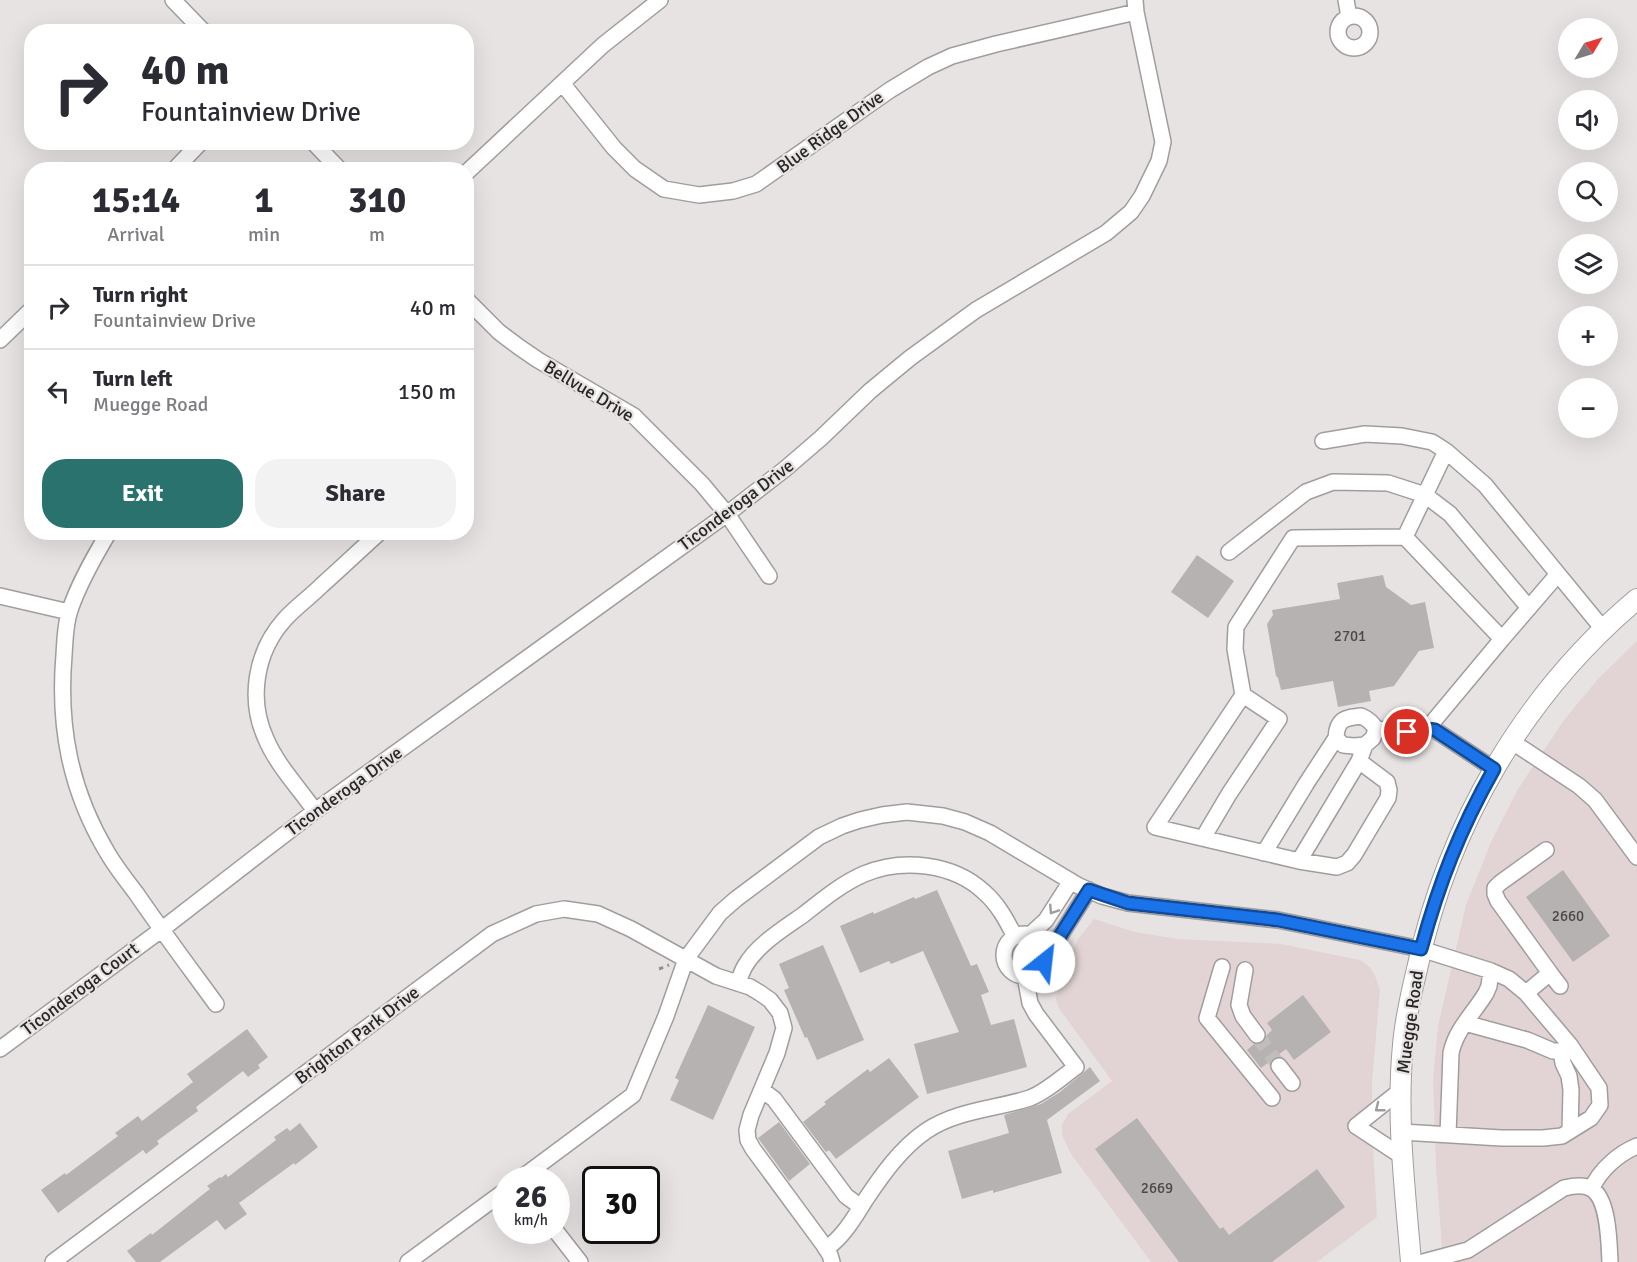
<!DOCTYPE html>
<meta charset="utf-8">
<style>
body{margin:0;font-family:Signika,sans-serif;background:#f2f2f3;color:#2b2b33;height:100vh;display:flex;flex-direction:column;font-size:22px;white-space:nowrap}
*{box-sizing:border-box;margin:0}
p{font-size:20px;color:#7c7c81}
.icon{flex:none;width:33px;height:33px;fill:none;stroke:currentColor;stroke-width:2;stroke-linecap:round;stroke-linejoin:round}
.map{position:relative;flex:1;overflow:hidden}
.panel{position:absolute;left:24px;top:162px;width:450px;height:378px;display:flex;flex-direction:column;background:#fff;border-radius:24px;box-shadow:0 6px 24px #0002}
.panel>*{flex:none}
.hud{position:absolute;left:24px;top:24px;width:450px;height:126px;border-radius:24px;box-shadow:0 6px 24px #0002;background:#fff;color:#2b2b33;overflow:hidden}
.needle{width:39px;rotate:52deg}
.controls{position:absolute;left:1558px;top:18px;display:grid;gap:12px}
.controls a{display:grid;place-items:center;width:60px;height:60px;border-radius:50%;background:#fff;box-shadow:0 6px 24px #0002;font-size:30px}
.speed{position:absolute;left:492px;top:1166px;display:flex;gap:12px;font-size:30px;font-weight:700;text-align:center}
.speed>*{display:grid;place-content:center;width:78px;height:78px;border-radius:50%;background:#fff;box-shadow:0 6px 24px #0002;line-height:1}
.speed small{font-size:15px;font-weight:400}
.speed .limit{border:3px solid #111;border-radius:9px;background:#fff;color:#111}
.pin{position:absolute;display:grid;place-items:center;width:51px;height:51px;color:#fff;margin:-26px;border:3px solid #fff;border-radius:50%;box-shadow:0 2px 6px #0007}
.me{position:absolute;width:66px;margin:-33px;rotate:29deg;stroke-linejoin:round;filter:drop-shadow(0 0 4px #0008)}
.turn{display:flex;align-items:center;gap:21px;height:126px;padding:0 18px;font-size:27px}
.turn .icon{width:78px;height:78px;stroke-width:2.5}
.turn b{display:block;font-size:42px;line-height:51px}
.eta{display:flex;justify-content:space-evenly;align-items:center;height:102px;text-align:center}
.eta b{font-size:36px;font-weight:800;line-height:42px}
.primary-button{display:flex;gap:12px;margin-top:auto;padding:12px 18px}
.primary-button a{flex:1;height:69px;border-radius:24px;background:#29726e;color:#fff;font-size:24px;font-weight:800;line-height:69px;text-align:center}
.primary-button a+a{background:#f2f2f3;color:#2b2b33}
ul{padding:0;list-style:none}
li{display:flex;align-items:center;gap:18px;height:84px;padding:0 18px;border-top:2px solid #e1e1e2}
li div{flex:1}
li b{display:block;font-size:22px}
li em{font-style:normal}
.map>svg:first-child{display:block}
</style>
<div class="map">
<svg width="1637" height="1262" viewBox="0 0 1637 1262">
<rect width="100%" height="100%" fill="#e8e3e3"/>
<path fill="#e2d4d5" d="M1637,641V1262H1443L1436,1166L1433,1079L1438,1026L1466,905L1491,842L1518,789L1564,720L1598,679Z
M1094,919L1135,932L1178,939L1281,944L1360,960L1370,967L1376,978L1380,991L1372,1082V1128L1377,1217L1317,1262H1151L1071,1154L1062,1135V1125L1068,1114L1112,1081L1058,1007L1056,999L1059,982L1078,939Z"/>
<path fill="#b7b2b2" d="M1197,555L1234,581L1208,618L1171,592Z
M1383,575L1386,587L1411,605L1425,602L1434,648L1419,651L1394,686L1369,691L1371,701L1338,707L1333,681L1281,690L1278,678L1276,676L1267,624L1273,615L1272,610L1340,599L1337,583Z
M1563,870L1610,936L1573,962L1526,897Z
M937,890L971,966L977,964L989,992L981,995L991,1025L1014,1019L1027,1067L927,1094L914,1044L959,1032L923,951L891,964L889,961L860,973L840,926L873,912L874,914L914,897L915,899Z
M823,945L864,1040L817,1060L807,1037L805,1038L784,990L789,988L779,964Z
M1303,995L1331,1032L1294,1060L1286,1049L1261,1068L1247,1050L1254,1044L1259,1045L1263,1042L1267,1035L1272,1030L1267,1023Z
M708,1005L755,1027L713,1120L670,1100L679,1080L675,1078Z
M247,1029L268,1057L258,1065L260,1068L248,1077L243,1071L196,1107L198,1111L157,1141L159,1144L146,1154L143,1150L58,1213L41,1190L65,1173L66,1175L118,1136L115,1133L138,1116L142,1121L193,1082L187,1074Z
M889,1058L919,1097L836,1159L829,1150L826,1152L803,1122L826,1104L824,1102L868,1069L870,1072Z
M1090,1067L1100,1081L1047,1120L1062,1173L993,1193V1190L962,1199L948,1151L1009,1133L1004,1115L1041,1104L1060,1092Z
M1137,1118L1220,1229L1223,1227L1229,1235L1317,1169L1345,1207L1272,1262H1179L1095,1149Z
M779,1122L810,1164L789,1181L758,1138Z
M300,1123L318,1147L295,1165L294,1163L239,1203L247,1214L225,1230L217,1220L160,1262H136L127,1251L151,1233L152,1235L206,1192L210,1189L207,1186L220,1177L221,1178L226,1174L228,1177L276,1140L274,1137L287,1128L290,1131Z"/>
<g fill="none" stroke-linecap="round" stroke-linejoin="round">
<path stroke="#c2bdbd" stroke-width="15" stroke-dasharray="15 8" stroke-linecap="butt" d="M1257,1035L1279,1066"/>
<g stroke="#a29d9d" stroke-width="18">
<path id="minor" d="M173,0L204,32
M1346,0L1349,17
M1338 32a16 16 0 1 1 32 0a16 16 0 1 1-32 0Z
M562,83L614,148L635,169L664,189L699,195L733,191L756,184L890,90L928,67L952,56L996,44L1136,12
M313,142L340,170
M174,170L201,142
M466,173L603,45L660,0
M466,299L499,332L519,347L538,360L634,416L702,484L727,514L769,576
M0,340L32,309
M1323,441L1365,434L1402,436L1432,442L1446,451L1485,485L1603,629
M109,532C94,557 79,583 70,610C65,624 65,641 64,655C58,726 70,790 107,852C115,866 126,880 136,893C162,931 189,967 216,1004
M1405,537L1446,451
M1229,552L1306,492L1333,482L1388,483L1425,495L1450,514L1529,608
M0,596L69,612
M1502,639L1558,574
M1361,716C1368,719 1372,722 1376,729L1373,738L1365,745L1354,746L1343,745L1336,738C1337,719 1344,718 1361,716Z
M1376,729L1407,732L1427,729L1435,730L1494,769
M1511,741L1579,786L1595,800L1637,857
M1365,745L1359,761L1387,782L1389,790L1388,798L1354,855L1347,863L1337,867L1299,861L1155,827L1243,695L1235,649L1236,627L1293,538L1405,537L1502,639L1427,729
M315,811C299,788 277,765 266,739C248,700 255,652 285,619C296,607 310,597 322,585C341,568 360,550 380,532
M1203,838L1229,794L1279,719L1243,695
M1264,853L1306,784L1336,738
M1299,861L1359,761
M1004 955a21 21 0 1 1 42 0a21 21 0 1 1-42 0Z
M1030,935L1046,920L1071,881
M1046,953L1060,936L1089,890
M1222,967L1207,1018L1272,1098
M1245,970L1239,1005L1243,1016L1257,1035
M1550,973L1560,986
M738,983C740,977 742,971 745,966C757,945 783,929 803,915C822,900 841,884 864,874C902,858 953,863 984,892C998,904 1007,921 1015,937
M1526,993L1550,973L1498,901L1495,894V888L1500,883L1546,850
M1465,1023L1527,1040L1553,1051H1561L1570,1045
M0,1049L161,930L315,811L727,514L785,469L821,438L870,391L910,358L976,310L1106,233L1131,212L1142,196L1159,161L1163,142L1136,12L1135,0
M1561,1051L1563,1063L1569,1076L1571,1090L1570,1131
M1279,1066L1292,1083
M762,1090L774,1099L846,1196L861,1207
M1401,1090L1356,1126L1403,1157
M1448,1135L1451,1053C1456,1029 1474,1013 1486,993L1489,986L1491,971
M520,1179L633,1095L666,1016L686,959L720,913L736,899L819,837L842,826L860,820L882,815L907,812L943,816L965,822L990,833L1079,886L1102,896L1128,903L1278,920L1421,949L1491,971L1509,979L1526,993L1570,1045L1599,1088L1600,1105L1591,1118L1562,1136L1543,1138H1501L1402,1132
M1592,1188C1600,1170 1618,1154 1637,1146
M555,1230L580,1262
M826,1249C844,1236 854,1218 866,1199C882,1175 901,1148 926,1131C957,1110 996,1109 1030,1098C1046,1092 1062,1077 1076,1067L1036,1014L1030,1003L1025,976
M53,1262L492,934L536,914L564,909L598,914L631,929L716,976L750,987L760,993L770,1000L780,1013L784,1028L777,1053L751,1115L747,1130L748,1140L753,1149L823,1244L830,1255L832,1262
M408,1262L506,1190
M1423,1262L1468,1250L1564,1188C1572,1186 1584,1184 1592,1189C1609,1200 1609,1244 1610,1262"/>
</g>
<g stroke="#a29d9d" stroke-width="22">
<path id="major" d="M1411,1262C1405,1190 1396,1117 1403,1045C1405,1020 1411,994 1417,969C1448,825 1524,694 1637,599"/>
</g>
<path stroke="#949090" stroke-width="3" stroke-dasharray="4.5 4.5" stroke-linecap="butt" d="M659,969L669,965"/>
<use href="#minor" stroke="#fff" stroke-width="15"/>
<use href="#major" stroke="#fff" stroke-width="20"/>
</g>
<defs><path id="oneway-chevron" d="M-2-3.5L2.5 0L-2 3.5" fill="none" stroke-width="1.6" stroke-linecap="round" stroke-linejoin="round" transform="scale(1.5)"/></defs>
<g stroke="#9e9d9d">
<use href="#oneway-chevron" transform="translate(1053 910) rotate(123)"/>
<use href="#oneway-chevron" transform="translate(1379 1108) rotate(142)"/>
</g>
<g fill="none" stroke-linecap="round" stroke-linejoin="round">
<g stroke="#114b97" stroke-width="15">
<path id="route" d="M1044,962L1046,953L1060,936L1089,890L1128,903L1278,920L1421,949C1439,883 1460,829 1494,769L1435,730L1427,729L1407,732"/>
</g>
<use href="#route" stroke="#1a73e8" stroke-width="10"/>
</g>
<g text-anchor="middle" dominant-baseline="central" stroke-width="4.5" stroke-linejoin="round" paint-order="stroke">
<g font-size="15" fill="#4c4949">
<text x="1350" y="636">2701</text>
<text x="1568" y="916">2660</text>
<text x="1157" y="1188">2669</text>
</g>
<g font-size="18" fill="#282626" stroke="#e8e3e3">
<text transform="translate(830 132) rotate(-36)">Blue Ridge Drive</text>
<text transform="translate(589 391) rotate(31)">Bellvue Drive</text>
<text transform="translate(736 505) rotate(-37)">Ticonderoga Drive</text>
<text transform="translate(344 791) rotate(-36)">Ticonderoga Drive</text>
<text transform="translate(80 989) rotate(-37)">Ticonderoga Court</text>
<text transform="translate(1410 1022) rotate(-82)">Muegge Road</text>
<text transform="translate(357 1035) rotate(-37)">Brighton Park Drive</text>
</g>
</g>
</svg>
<div class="controls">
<a><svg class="needle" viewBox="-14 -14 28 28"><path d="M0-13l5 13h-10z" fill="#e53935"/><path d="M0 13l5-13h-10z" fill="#7c7c81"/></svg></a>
<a><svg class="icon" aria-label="sound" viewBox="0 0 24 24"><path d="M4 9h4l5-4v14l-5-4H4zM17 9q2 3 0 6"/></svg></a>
<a><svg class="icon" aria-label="search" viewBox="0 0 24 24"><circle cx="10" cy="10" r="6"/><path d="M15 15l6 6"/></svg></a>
<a><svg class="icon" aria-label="layers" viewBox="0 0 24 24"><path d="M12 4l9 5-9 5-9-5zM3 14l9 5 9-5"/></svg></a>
<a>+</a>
<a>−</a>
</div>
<div class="speed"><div>26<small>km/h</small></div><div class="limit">30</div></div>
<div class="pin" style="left:1407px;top:732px;background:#d93025"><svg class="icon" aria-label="arrive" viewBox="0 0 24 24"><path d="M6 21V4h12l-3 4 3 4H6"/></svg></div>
<svg class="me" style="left:1044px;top:962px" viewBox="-20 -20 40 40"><circle r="19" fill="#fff"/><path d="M0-13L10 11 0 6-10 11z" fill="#1a73e8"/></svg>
<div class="hud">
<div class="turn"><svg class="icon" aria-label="right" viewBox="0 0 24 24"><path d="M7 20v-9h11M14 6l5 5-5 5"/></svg><div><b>40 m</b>Fountainview Drive</div></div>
</div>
<section class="panel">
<div class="eta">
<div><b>15:14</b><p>Arrival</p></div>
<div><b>1</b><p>min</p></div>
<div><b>310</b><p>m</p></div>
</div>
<ul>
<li><svg class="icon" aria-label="right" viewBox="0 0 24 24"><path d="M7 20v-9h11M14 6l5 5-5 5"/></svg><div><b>Turn right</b><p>Fountainview Drive</p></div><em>40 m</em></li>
<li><svg class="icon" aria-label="left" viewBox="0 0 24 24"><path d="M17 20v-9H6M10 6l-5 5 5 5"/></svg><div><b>Turn left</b><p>Muegge Road</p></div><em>150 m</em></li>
</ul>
<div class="primary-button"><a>Exit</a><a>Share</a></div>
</section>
</div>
